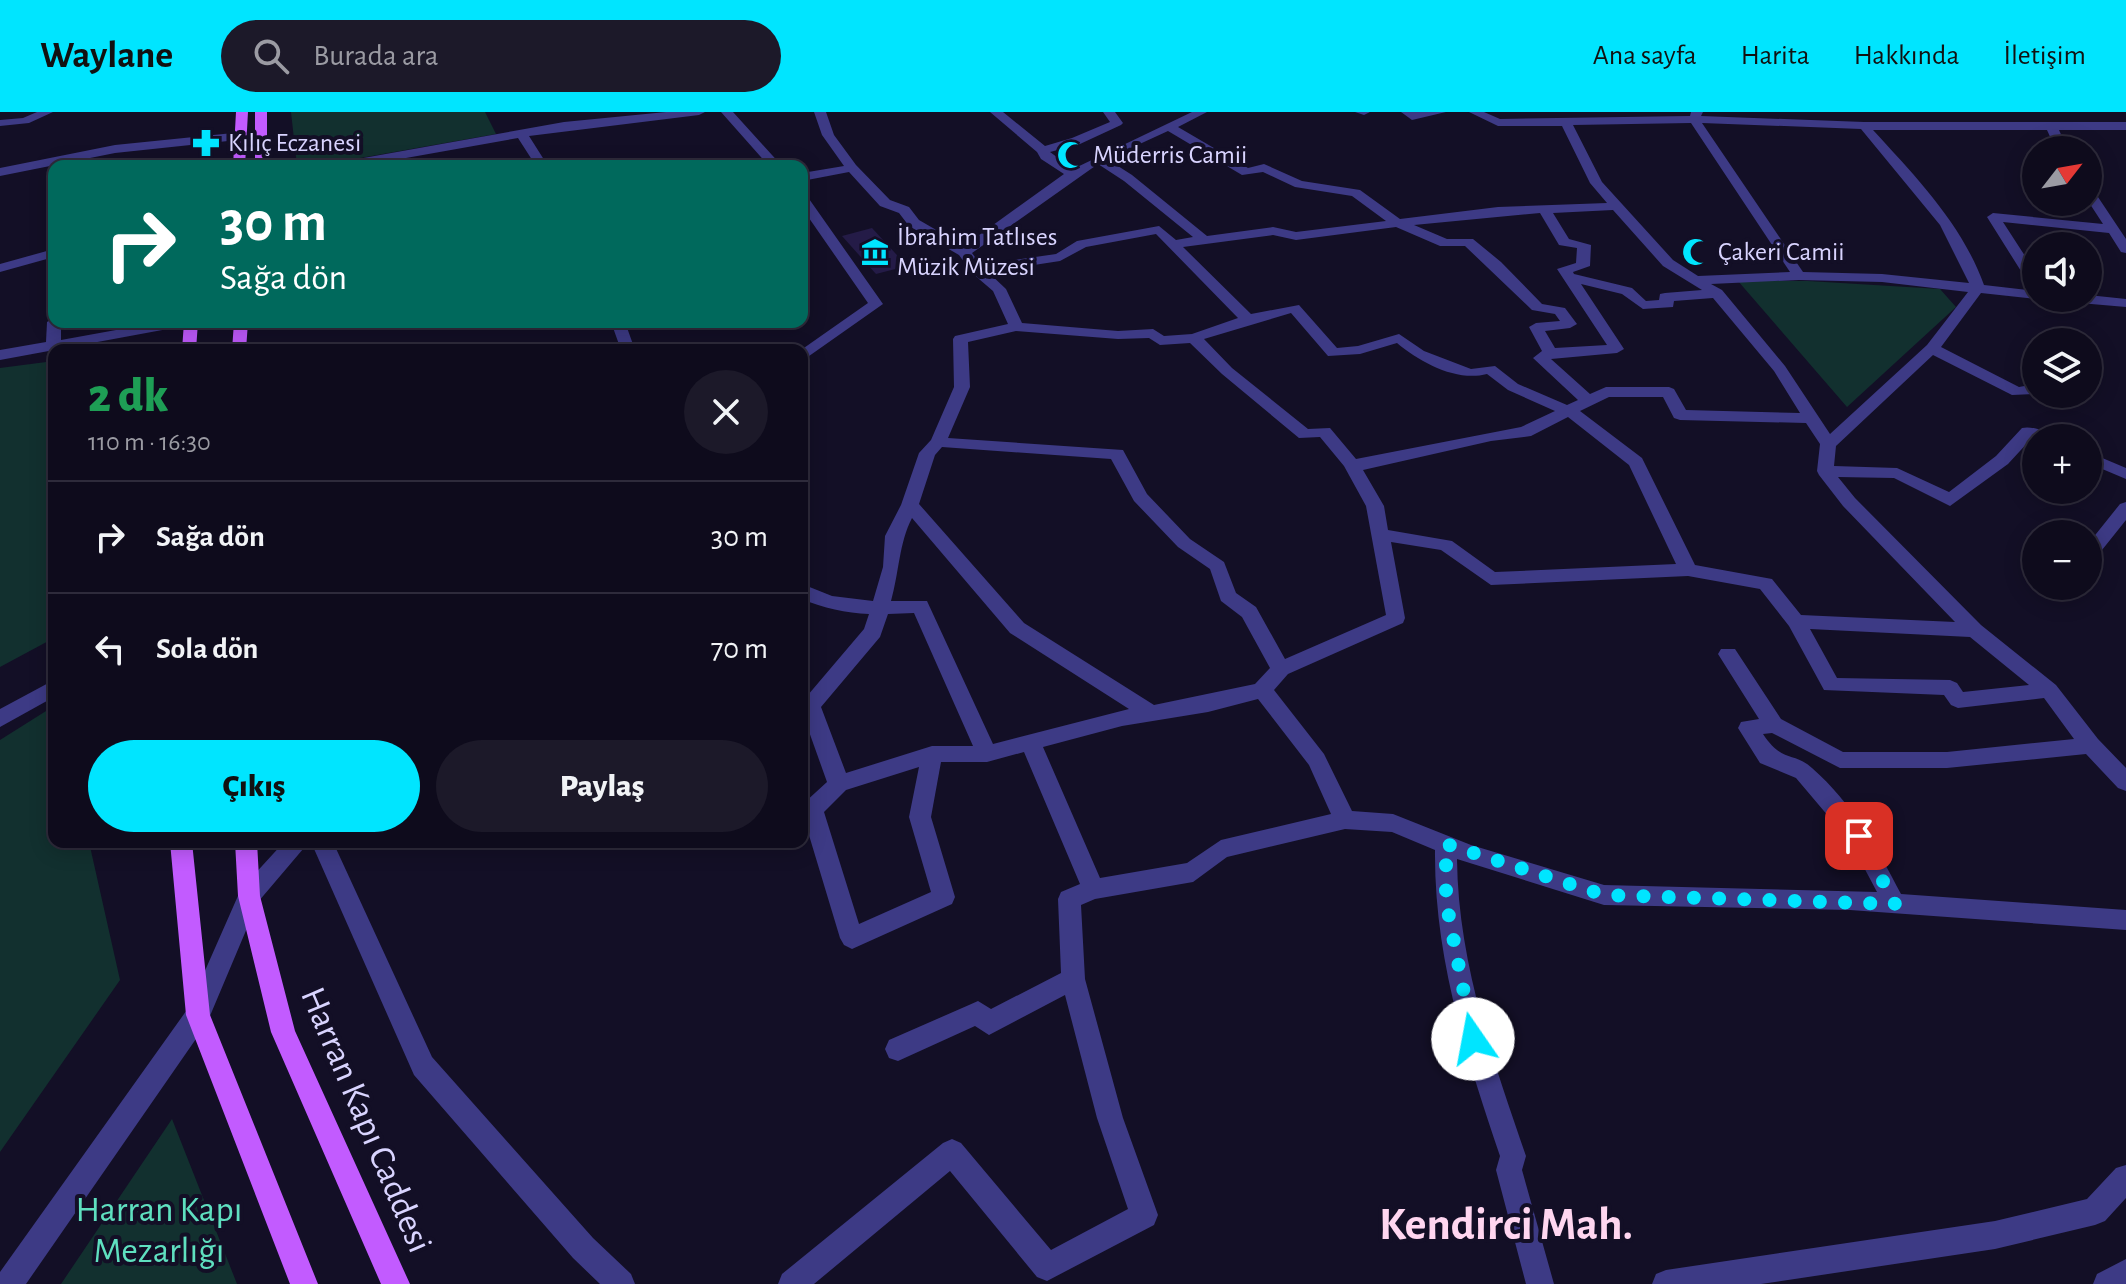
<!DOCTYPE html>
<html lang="tr">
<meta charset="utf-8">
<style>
body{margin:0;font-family:"Alegreya Sans",sans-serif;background:#1c1929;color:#f1f3f6;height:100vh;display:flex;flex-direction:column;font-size:30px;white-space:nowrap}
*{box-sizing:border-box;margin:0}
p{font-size:26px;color:#9b9ba3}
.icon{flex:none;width:44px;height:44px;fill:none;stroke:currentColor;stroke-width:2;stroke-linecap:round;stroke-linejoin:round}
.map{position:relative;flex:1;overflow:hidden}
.sheet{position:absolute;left:48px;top:232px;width:760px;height:504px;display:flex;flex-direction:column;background:#0e0b1c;border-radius:16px;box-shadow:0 4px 20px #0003,0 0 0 2px #2e2b3b}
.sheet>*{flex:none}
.top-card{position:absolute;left:48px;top:48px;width:760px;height:168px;border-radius:16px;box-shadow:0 4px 20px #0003,0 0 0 2px #2e2b3b;background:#00695c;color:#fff;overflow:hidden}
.needle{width:52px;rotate:59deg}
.tools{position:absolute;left:2022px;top:24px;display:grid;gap:16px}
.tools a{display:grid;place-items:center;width:80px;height:80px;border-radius:50%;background:#0e0b1c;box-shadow:0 4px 20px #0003,0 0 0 2px #2e2b3b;font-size:40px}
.pin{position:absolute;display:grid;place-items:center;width:68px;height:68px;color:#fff;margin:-34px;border-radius:16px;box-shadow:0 4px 12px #0006}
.me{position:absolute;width:88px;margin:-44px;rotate:348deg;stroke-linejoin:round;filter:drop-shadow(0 0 6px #0008)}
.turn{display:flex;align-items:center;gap:28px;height:168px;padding:0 40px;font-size:36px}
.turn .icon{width:104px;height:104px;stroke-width:2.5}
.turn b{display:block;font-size:56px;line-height:68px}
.round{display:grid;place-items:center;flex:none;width:84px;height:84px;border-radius:42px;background:#1c1929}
.headline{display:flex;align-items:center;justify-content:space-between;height:136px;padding:0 40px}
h1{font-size:48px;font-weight:800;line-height:60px;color:#1e9e55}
.primary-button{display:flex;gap:16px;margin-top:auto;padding:16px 40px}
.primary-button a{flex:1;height:92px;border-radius:48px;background:#00e5ff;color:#111;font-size:32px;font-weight:800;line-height:92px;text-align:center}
.primary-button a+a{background:#1c1929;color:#f1f3f6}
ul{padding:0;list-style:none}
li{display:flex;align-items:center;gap:24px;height:112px;padding:0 40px;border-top:2px solid #2e2b3b}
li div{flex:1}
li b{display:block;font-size:30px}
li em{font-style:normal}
header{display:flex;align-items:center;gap:48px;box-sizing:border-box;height:112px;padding:0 40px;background:#00e5ff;color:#111}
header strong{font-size:38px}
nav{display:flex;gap:44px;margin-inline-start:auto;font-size:28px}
.search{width:560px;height:72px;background:#1c1929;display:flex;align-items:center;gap:20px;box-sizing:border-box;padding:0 28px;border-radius:44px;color:#9b9ba3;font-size:30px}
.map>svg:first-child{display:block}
</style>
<header>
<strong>Waylane</strong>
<div class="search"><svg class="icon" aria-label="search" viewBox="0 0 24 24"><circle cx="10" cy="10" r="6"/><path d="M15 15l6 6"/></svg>Burada ara</div>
<nav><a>Ana sayfa</a><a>Harita</a><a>Hakkında</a><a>İletişim</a></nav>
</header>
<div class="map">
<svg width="2126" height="1172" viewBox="0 0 2126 1172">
<rect width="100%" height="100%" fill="#130f26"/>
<path fill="#12302f" d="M291,0H485L496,22L315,54H297Z
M1738,169H1808L1940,177L1956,195L1847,295Z
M54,249V526L0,555V256Z
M54,594V730H89L120,868L0,1040V628Z
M172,1007L237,1172H61Z"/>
<path fill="#241b47" d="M872,116L907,154L876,162L842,124Z"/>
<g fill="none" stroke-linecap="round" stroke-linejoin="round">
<path fill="#3d3a85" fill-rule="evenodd" d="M37,0H53L29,11L0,14V8L23,6Z
M666,0H705L699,3L529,24L548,54H536L518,26L361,54H335L341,50L564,10Z
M721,0H733L782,54H769Z
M814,0H826L834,23L856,53L890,88L909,95L919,108L964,134L1064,62L1041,47L1037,40L990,0H1003L1045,34L1072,26L1110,10L1103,0H1115L1123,11L1121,13L1080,32L1050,40L1073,57L1192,0H1207L1178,15L1248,56L1264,52L1302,69L1360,78L1400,107L1498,95L1607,91L1590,71L1562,14H1498L1469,0H1484L1500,7L1690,4L1691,0H1703L1701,4L1864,10H2126V18H2059L2068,38H2056L2047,18H1873C1916,65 1962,112 1984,173L2036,179V186H2041L2036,187L1981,181L1941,235L2019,275L2036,272V282L2012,283L1933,243L1836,334L1834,354L1897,356L1949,380L1996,344L2022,316C2031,314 2046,318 2051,326L2031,327L2008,352L1950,394L1894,366L1838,365L1855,386L1981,513L2056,573L2098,627L2126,656V679L2118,676L2086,642L1947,656H1840L1772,621L1763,622C1782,651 1793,639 1812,656C1852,691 1877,736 1901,782L2126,798V818L1850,798L1604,793L1457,747C1458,850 1493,948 1526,1044L1522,1058L1554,1172H1526L1496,1058L1500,1044C1466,943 1434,845 1435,738L1392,720L1345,717L1227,745L1193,770L1095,787L1081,793L1085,867L1123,1006L1158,1103L1154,1113L1047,1169L1037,1165L950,1059L814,1172H778L782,1162L943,1031L952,1027L961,1031L1051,1138L1128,1097L1097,1006L1065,883L989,923L975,914L898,949L889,946L885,937L889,928L969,893L978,889L991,897L1061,861L1058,787L1061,780L1080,772L1024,640L987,650H941L931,705L955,785L952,792L852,837L844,833L840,826L802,700L804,691L827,670L802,600V590L864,517L869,502C846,501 823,496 802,487V472L832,484L873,489L883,455L885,424L901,393L919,341L931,328L954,275L953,227L955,224L1008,212L993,179L972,161L959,143L909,114L899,101L880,94L849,60L802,69V61L844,54L822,23ZM1691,11L1790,160L1698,164L1673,148L1602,70L1573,13ZM1702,11L1861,17L1940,113L1969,171L1882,162L1803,160ZM1168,19L1242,63L1263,60L1295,75L1352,84L1386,109L1296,120L1273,115L1207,124L1132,63L1107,47ZM1098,52L1124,69L1193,125L1176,128L1159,114L1077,129L1056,142L981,153L972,141ZM1613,98L1663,154L1702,178L1665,181L1660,182L1659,188L1646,189L1632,176L1574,162L1573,160L1590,154L1591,133L1569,127L1553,101ZM1540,101L1559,133L1577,136L1576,151L1557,157L1607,233L1555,236L1545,219L1570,216L1577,212L1565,196L1542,192L1501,150L1473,127H1447L1414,113ZM1396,115L1440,134H1465L1532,198L1555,202L1560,209L1536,211L1529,215L1542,239L1533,246L1578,288L1567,293L1518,272L1495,254L1471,257L1424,239L1399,222L1358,234L1337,236L1299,193L1251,202L1183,135L1273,123L1296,128ZM1156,122L1238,206L1192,222L1164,224L1153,217L1118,219L1022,211L1006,177L988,160L1060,149L1086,135ZM1799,168L1882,170L1968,180L1927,233L1830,322L1785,254L1722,178L1711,172ZM1581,172L1622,182L1643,197L1673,195L1674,189L1713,186L1774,259L1800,301L1686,298L1674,277L1669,275H1606L1590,282L1551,247L1617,241L1624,237ZM1291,201L1328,244L1360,242L1397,231C1421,251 1457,270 1487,262L1508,278L1555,299L1521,315L1356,347L1330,316L1308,317L1232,256L1204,227ZM1016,219L1118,227L1149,226L1160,233L1190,231L1222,262L1299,326L1320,325L1344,354L1366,394L1386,503L1285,547L1256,495L1236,481L1224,450L1190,427L1147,382L1123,338L948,326L970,275L968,230ZM1609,285H1663L1674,306L1680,308L1806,311L1820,332L1817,359L1819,363L1843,394L1955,510L1801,503L1772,467L1695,453L1642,346L1580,299ZM1568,305L1629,353L1676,452L1495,460L1452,429L1388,418L1384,394L1363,358L1491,329L1531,324ZM942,335L1111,347L1134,389L1178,435L1210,457L1221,489L1242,505L1270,556L1255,572L1154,593L1024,511L919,392L935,343ZM912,406L1010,521L1129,597L993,632L927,489H891C899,461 899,431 912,406ZM1391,430L1441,438L1491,473L1688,464L1760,477L1789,514L1824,578L1944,583L1951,593L1958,596L2044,586L2074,627L1947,640H1843L1781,607L1735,537H1721L1718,542L1759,607L1741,610L1738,616L1760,651L1796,666L1851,731L1877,780L1604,773L1471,733L1393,702L1352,699L1324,642L1274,578L1288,562L1403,511L1405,506ZM914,501L973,634H932L846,661L821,595L880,525L888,502ZM1810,517L1970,525L2029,573L1963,580L1957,571L1950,568L1837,566ZM1258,587L1309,653L1331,702L1221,728L1187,751L1100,766L1043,635L1122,614L1208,600ZM919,655L909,705L931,780L859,812L824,700L846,678Z
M1355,0H1370L1364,3Z
M1401,0H1446L1412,8Z
M243,20L247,21V27L115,41L0,64V56L115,33Z
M2088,75L2092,76L2126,127V141L2121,140L2109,121L2003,110L2036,161V176L2031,175L1987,105L1993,101L2103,112L2088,89Z
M802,83L807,84L883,192L802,249L801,238L868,191L802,96Z
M54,137V145L0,160V152Z
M2088,183L2126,187V195L2068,190L2061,186H2088Z
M54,206V210H61V228L160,210H191L184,214L0,248V238L46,230L47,210Z
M611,210H625L635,238H621Z
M2088,340L2126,356V367L2088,351Z
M2126,390V408L2094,448L2088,450V432L2120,392Z
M54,568V585L0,615V597Z
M284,730H309L258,790L207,911L26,1172H0V1160L189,895L241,777Z
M311,730H333L432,945L593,1126L631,1162L635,1172H600L573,1146L414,963Z
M2126,1053V1086L2105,1109L2095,1113L1995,1137L1761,1172H1652L1656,1162L1666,1158L1995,1109L2087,1087L2116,1056Z
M2126,1147V1172H2093L2097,1162Z"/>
<path fill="#c25bff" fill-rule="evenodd" d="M236,0H248L245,54H233Z
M255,0H267V54H255Z
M184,210H198L196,238H182Z
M234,210H248L246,238H232Z
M170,730H192L210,903L318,1172H290L186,903Z
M235,730H257L260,784L295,919L410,1172H381L271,920L238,784Z"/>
</g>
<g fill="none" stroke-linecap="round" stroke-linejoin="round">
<path stroke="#00e5ff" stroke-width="14" stroke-dasharray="0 25.2" d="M1473,927L1446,789V732L1604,783L1895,792L1859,724"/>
</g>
<defs>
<g id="pharmacy-bare" transform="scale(2.16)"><path d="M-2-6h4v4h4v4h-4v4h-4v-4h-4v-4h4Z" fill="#00e5ff" stroke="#130f26" stroke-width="2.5" paint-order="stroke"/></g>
<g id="mosque-bare" transform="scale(2.16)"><path d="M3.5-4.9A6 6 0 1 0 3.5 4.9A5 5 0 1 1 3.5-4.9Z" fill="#00e5ff" stroke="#130f26" stroke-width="2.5" paint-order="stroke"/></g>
<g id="museum-bare" transform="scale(2.16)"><path d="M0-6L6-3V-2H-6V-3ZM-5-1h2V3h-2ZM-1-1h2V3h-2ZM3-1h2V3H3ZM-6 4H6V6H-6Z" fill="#00e5ff" stroke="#130f26" stroke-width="2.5" paint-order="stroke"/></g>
</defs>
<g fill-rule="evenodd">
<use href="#pharmacy-bare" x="206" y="31"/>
<use href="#mosque-bare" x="1071" y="43"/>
<use href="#museum-bare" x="875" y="140"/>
<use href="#mosque-bare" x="1696" y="140"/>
</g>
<g text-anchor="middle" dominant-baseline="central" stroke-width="8" stroke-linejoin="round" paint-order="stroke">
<g font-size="26" fill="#d9d4ff" stroke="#130f26" text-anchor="start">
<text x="228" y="31">Kılıç Eczanesi</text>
<text x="1093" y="43">Müderris Camii</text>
<text x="897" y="125">İbrahim Tatlıses<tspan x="897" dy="30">Müzik Müzesi</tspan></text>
<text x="1718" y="140">Çakeri Camii</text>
</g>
<g font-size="36" fill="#d9d4ff" stroke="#130f26">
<text transform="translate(366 1008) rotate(67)">Harran Kapı Caddesi</text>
</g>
<g font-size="36" fill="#5fe0c0" stroke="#130f26">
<text x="159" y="1098">Harran Kapı<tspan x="159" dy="41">Mezarlığı</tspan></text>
</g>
<g font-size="46" font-weight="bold" fill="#ffd6f0" stroke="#130f26">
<text x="1506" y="1113">Kendirci Mah.</text>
</g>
</g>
</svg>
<div class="tools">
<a><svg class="needle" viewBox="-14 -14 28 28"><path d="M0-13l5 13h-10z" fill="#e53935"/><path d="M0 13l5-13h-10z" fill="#9b9ba3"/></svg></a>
<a><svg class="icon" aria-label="sound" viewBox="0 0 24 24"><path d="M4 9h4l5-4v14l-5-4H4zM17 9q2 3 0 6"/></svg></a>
<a><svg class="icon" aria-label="layers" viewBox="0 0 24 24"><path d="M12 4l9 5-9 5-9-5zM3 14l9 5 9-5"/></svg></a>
<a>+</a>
<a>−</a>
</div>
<div class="pin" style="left:1859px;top:724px;background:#d93025"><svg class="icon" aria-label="arrive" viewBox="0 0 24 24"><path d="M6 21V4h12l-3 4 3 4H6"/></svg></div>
<svg class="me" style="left:1473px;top:927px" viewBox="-20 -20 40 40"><circle r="19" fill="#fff"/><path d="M0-13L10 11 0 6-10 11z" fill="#00e5ff"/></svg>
<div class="top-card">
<div class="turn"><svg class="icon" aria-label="right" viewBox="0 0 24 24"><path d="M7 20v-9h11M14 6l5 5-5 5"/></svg><div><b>30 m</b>Sağa dön</div></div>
</div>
<section class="sheet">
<div class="headline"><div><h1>2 dk</h1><p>110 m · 16:30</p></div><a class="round"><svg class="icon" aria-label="close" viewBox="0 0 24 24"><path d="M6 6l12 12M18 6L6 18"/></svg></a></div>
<ul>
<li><svg class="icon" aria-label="right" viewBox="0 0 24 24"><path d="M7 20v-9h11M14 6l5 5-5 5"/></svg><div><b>Sağa dön</b></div><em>30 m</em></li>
<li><svg class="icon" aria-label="left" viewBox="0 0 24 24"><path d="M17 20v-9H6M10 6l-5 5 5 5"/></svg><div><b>Sola dön</b></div><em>70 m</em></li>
</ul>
<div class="primary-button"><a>Çıkış</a><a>Paylaş</a></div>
</section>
</div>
